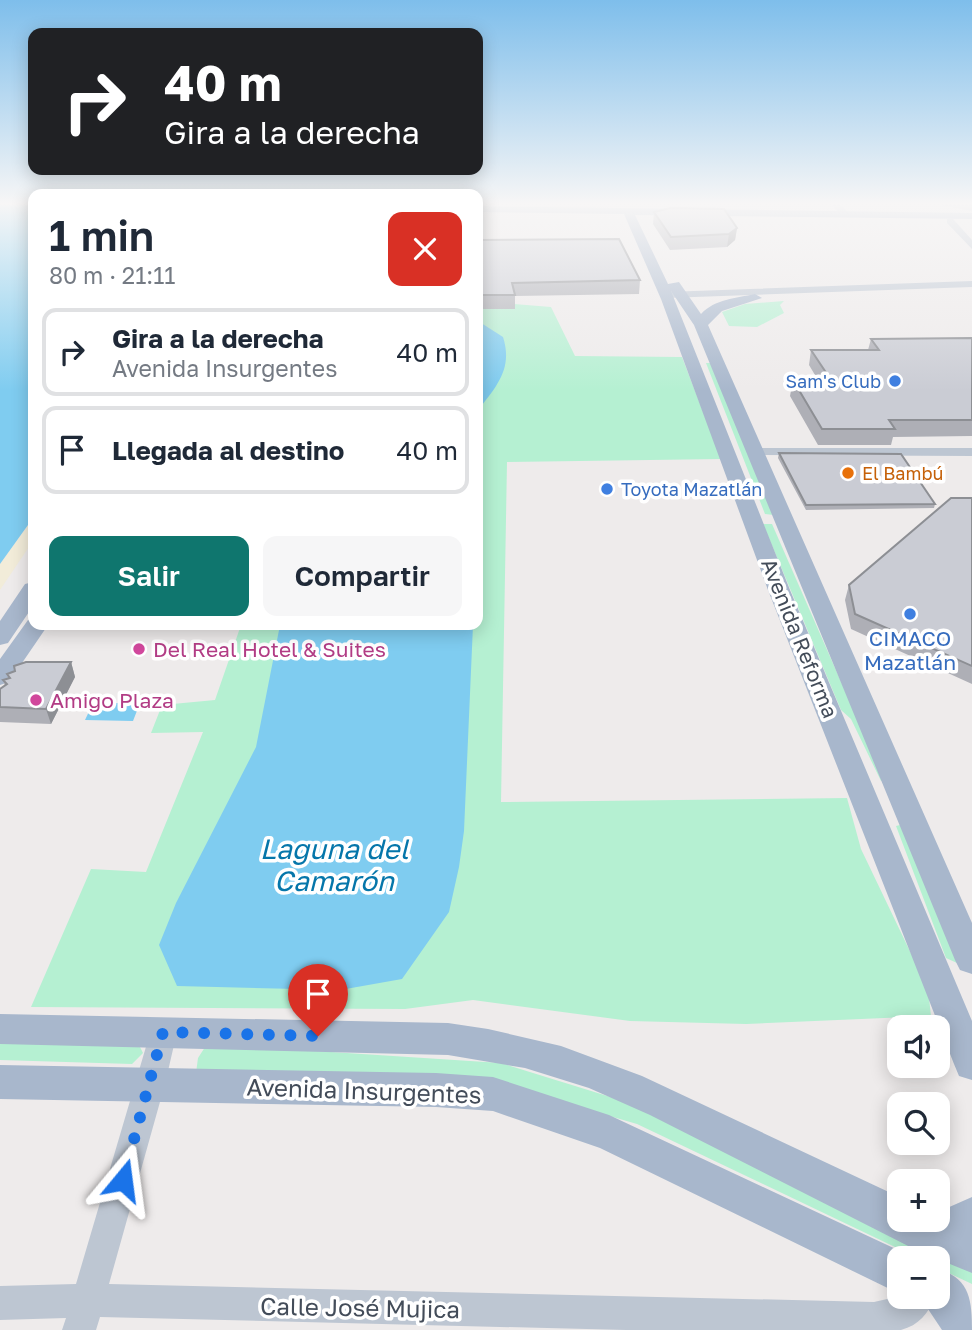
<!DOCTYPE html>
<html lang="es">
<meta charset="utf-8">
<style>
body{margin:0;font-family:"Golos Text",sans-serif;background:#f6f6f7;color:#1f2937;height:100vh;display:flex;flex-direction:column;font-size:26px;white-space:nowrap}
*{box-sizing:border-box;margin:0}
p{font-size:23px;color:#747a83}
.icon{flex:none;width:38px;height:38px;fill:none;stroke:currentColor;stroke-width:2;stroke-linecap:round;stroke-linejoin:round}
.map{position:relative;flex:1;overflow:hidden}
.details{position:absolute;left:28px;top:189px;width:455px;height:441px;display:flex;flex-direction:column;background:#fff;border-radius:14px;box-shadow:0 4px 18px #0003}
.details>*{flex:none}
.hud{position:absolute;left:28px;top:28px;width:455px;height:147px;border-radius:14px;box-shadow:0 4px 18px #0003;background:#202124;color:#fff;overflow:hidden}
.controls{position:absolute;left:887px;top:1015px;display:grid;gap:14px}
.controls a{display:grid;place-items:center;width:63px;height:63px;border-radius:14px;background:#fff;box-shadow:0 4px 18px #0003;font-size:35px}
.pin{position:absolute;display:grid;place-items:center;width:60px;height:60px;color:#fff;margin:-72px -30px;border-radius:50% 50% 50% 0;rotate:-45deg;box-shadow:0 0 7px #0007}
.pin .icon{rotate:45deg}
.me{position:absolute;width:77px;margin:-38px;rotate:16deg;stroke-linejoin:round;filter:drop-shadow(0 0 5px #0008)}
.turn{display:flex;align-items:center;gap:24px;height:147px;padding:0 21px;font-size:32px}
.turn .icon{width:91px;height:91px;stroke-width:2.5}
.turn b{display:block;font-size:49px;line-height:60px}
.round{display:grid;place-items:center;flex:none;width:74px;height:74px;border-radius:14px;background:#f6f6f7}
.summary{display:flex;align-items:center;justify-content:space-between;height:119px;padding:0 21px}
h1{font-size:42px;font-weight:600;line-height:52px}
.cta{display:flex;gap:14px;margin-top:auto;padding:14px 21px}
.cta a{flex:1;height:80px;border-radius:14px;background:#0f766e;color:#fff;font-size:28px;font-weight:600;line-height:80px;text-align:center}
.cta a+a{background:#f6f6f7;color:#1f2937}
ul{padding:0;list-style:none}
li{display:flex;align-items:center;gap:21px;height:88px;margin:0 14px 10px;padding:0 7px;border:4px solid #e0e1e3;border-radius:14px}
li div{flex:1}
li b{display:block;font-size:26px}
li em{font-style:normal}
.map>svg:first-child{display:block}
</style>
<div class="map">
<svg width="972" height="1330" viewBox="0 0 972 1330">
<rect width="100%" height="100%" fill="#eeebeb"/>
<path fill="#b5f0d2" d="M784,301L780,305L784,313L757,327L729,326L722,312L745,304Z
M514,304L551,307L575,356L682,357L721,459L507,462L501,802L847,798L861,849L928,989L931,1016L746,1024L630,1021L473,1000L405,1009L31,1007L91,869L146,872L203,732L151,733L162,705L215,700L241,625H478V309H515Z
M706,363H713L774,515L765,514Z
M763,524H772L884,780L881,781L851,719L841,710Z
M904,824L957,963L946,958L896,826Z
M0,1040L137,1041L143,1053L132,1064L0,1060Z
M207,1044L501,1063L630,1103L972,1259V1284L938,1268V1258H918L637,1124L503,1085L196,1073L198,1058Z"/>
<path fill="#f2ecd9" d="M33,518V541L0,590V564Z"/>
<path fill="#7fccf0" d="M0,205H33V518L0,564Z
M478,321L503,337C513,368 497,386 478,410Z
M280,625H473L464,831L459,867L449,912L402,979L340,990L177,986L159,945L176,903L256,747Z
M93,703H140L133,721L85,720Z"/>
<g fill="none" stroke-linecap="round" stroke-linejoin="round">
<path fill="#bdc6d2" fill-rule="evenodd" d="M832,205H841L849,214L842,216Z
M941,205H972V211Z
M947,219H953L972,240V249L947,223Z
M972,281V287L666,298L661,295L666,292Z
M754,448H972V456L749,455V449Z
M163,1020L173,1023L177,1032L165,1084L109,1284L874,1302L896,1297L900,1293V1297H935C928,1314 919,1325 901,1330H626L100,1317L96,1330H62L66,1318L0,1320V1286L76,1284L153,1023Z"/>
<path fill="#a8b7cc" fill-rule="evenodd" d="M478,206L972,213V219L635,215L668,284L679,282L701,314C715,299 736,298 755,294L762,298L722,311L708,325L972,923V974L960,970L955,960L694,325L671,291L790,590L972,1021V1080L959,1076L954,1064L768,590L661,299L624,214L478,212Z
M33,582V606L8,643L0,645V621L25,584Z
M33,619V625H48L9,682L0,685V659L28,620Z
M0,1014L448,1023L488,1029L561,1046L642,1076L893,1194L900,1197V1220H938V1212L972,1197V1273L918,1251L650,1115L589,1088L525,1068L448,1055L0,1044Z
M0,1065L436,1073L493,1077L609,1115L915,1258H900V1294L600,1148L493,1111L436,1107L0,1099Z
M938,1269C970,1278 972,1301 972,1330H942L920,1297H938Z"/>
</g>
<path fill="#aeafb6" d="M654,212L737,228L735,240L727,247L670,250L653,224Z
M478,240L640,280L639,294L515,296V309H478Z
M972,338V436L893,437L891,445H818L790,396L793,380H818L809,365L811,350H868L871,339Z
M779,453L935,504L934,508L806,510L778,458Z
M972,498V684L851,629L845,600L849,585Z
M71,662L75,677L51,724L0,722V689L5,686L3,680L8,678L7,674Z"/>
<path fill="#8d8f94" d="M737,228L735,240L727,247L729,234Z
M71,662L75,677L51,724L46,709Z"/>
<path fill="#caccd4" stroke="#8d8f94" stroke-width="2" d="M670,208L724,209L737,228L729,234L671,237L654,212Z
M619,239L640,280L512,283L515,295H478V240Z
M972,338V420H889L895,429H822L793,380H831L811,350H879L871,339Z
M779,453L901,454L935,504L806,505Z
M951,498H972V666L855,614L849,585Z
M26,662H71L46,709L0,707V689L7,684L3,680L10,678L7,674L15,671L14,666Z"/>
<linearGradient id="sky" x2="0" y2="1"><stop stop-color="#7ebeeb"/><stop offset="0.52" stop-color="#f7f6f6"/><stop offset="1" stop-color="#f7f6f6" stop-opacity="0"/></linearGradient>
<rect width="972" height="391" fill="url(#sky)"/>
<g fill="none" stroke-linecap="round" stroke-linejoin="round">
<path stroke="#1a73e8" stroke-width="12" stroke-dasharray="0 21.6" d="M123,1180L163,1032L318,1036"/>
</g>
<g fill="#3f7fe0" stroke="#fff" stroke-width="2.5">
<circle cx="895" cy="381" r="7"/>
<circle cx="607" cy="489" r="7"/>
<circle cx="910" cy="614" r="7"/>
</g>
<circle fill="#e8710a" stroke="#fff" stroke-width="2.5" cx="848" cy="473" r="7"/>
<g fill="#d1479c" stroke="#fff" stroke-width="2.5">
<circle cx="139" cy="649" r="7"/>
<circle cx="36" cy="700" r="7"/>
</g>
<g text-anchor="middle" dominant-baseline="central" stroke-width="7" stroke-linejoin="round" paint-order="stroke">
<g font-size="18" fill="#366cbe" stroke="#fff" text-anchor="end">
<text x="881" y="381">Sam's Club</text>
<text x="621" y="489" text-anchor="start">Toyota Mazatlán</text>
</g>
<g font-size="18" fill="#c56008" stroke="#fff" text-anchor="start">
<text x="862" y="473">El Bambú</text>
</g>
<g font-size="21" fill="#434c59" stroke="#fff">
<text transform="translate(800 638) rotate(68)">Avenida Reforma</text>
</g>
<g font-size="21" fill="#366cbe" stroke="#fff">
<text x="910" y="638">CIMACO<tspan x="910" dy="24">Mazatlán</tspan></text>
</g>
<g font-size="21" fill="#b23c85" stroke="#fff" text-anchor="start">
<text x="153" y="649">Del Real Hotel &amp; Suites</text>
<text x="50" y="700">Amigo Plaza</text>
</g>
<g font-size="24" fill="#434c59" stroke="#fff">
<text transform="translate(364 1090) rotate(2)">Avenida Insurgentes</text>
<text transform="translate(360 1307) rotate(1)">Calle José Mujica</text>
</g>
<g font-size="28" font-style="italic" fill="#0576aa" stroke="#fff">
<text x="334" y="848">Laguna del<tspan x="334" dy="32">Camarón</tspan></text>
</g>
</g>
</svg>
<div class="controls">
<a><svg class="icon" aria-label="sound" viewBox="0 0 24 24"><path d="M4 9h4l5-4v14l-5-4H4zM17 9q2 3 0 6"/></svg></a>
<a><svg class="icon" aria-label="search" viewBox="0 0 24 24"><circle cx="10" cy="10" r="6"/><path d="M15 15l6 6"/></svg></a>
<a>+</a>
<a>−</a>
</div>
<div class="pin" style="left:318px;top:1036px;background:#d93025"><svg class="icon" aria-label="arrive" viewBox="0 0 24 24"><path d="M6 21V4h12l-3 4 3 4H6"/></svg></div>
<svg class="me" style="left:123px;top:1180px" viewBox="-20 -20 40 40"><path d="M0-17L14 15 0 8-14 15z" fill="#1a73e8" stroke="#fff" stroke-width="4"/></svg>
<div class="hud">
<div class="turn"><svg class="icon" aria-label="right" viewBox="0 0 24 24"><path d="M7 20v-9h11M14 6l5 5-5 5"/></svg><div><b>40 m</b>Gira a la derecha</div></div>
</div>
<section class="details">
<div class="summary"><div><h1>1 min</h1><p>80 m · 21:11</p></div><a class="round" style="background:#d93025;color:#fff"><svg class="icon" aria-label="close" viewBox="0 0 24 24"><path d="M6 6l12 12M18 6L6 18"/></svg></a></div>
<ul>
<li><svg class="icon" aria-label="right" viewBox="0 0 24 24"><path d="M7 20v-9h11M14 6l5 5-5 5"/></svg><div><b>Gira a la derecha</b><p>Avenida Insurgentes</p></div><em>40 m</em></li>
<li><svg class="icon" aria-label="arrive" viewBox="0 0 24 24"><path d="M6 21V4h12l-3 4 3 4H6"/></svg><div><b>Llegada al destino</b></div><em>40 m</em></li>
</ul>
<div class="cta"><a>Salir</a><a>Compartir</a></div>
</section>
</div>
